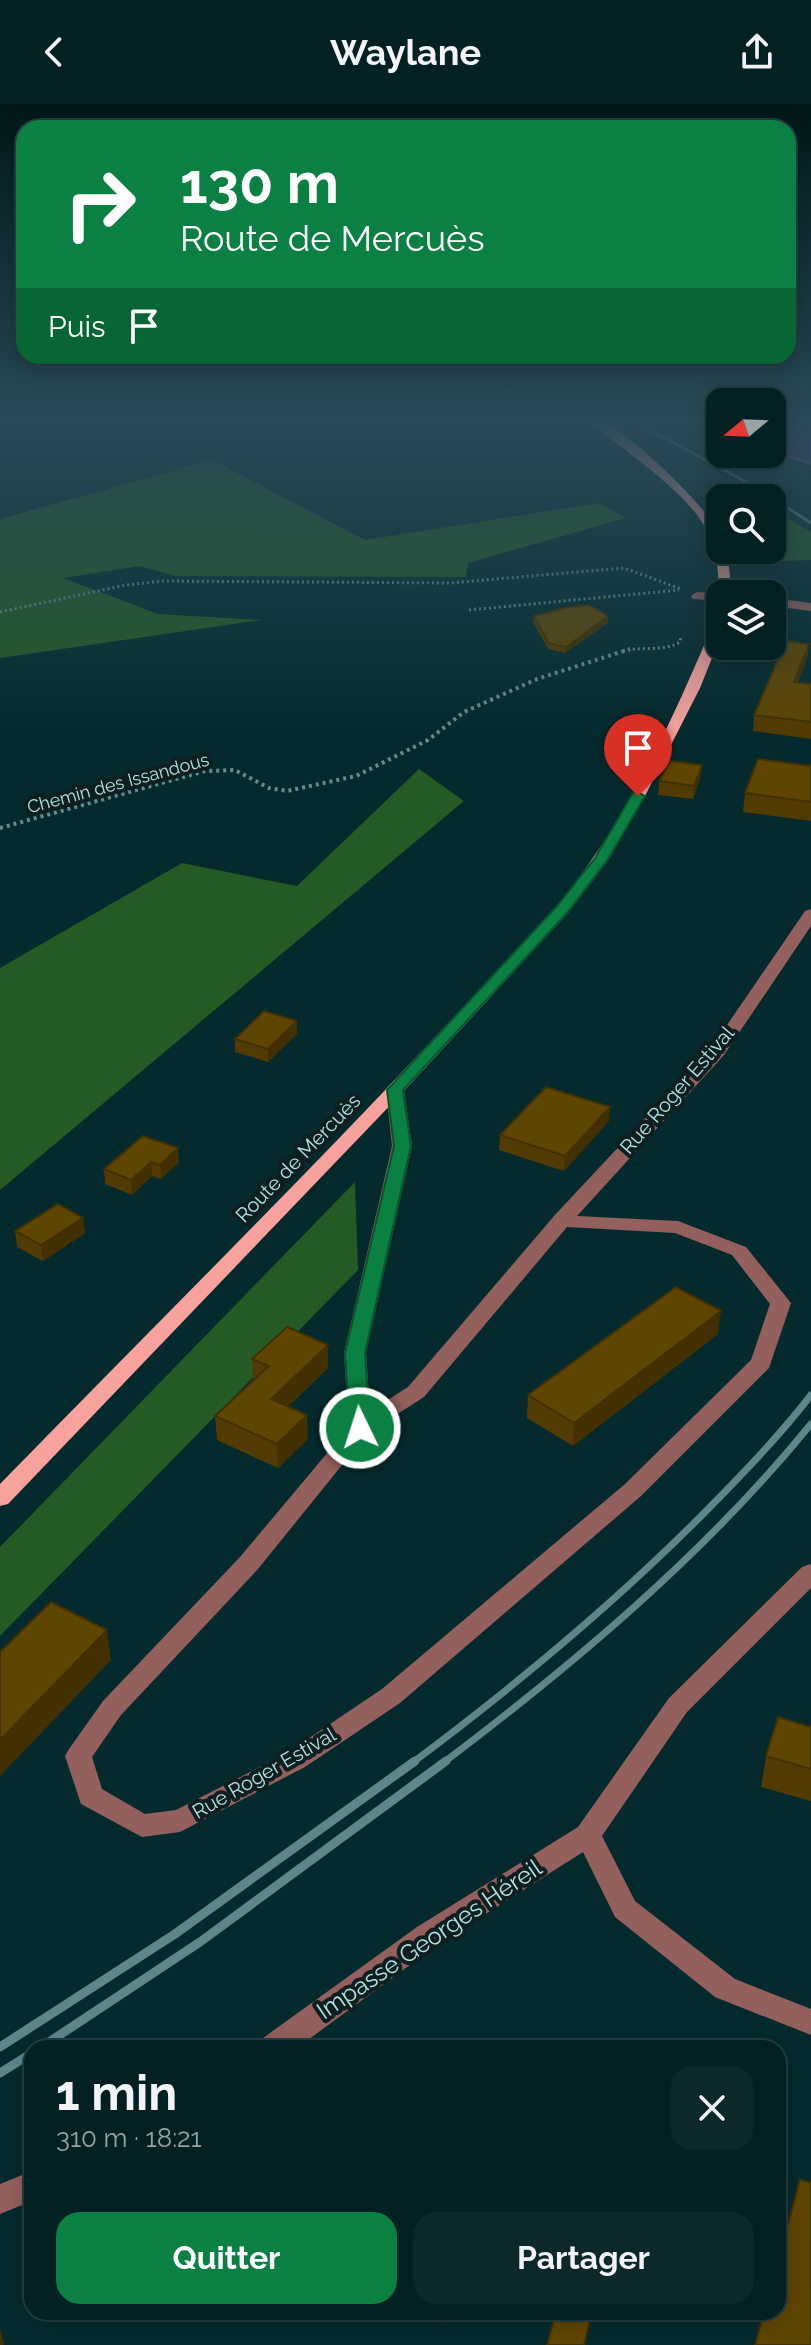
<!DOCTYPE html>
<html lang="fr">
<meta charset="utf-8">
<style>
body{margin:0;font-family:Raleway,sans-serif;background:#0d282a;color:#f1f3f6;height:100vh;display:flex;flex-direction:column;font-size:30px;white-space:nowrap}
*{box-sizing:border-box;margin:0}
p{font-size:26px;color:#97a3a5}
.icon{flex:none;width:44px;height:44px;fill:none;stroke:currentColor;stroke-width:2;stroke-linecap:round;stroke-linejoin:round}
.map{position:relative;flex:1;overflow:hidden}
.details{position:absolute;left:24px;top:1936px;width:762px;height:280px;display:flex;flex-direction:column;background:#032022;border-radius:24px;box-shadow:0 4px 20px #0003,0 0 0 2px #243e40}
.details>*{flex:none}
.hud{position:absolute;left:16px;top:16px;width:780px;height:244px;border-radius:24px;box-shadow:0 4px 20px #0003,0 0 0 2px #243e40;background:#0b8043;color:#fff;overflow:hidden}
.needle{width:52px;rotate:251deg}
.buttons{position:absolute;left:706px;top:284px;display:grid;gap:16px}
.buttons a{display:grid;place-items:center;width:80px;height:80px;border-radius:16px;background:#032022;box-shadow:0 4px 20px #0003,0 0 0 2px #243e40;font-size:40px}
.pin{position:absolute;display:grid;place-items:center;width:68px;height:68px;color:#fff;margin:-82px -34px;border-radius:50% 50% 50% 0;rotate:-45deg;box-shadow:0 0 8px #0007}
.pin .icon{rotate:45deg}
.me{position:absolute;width:88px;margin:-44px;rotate:356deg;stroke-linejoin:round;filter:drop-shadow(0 0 6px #0008)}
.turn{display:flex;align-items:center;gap:28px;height:168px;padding:0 32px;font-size:36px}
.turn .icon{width:104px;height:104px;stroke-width:2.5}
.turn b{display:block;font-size:56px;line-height:68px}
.then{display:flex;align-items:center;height:76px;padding:0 32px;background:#0003;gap:16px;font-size:30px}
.round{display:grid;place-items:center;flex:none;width:84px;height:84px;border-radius:24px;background:#0d282a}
.overview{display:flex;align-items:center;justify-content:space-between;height:136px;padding:0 32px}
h1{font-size:48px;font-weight:700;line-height:60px}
.button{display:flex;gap:16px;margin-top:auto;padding:16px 32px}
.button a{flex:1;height:92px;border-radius:24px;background:#0b8043;color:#fff;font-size:32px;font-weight:700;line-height:92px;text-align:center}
.button a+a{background:#0d282a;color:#f1f3f6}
header{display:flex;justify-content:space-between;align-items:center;height:104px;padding:0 32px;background:#032022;font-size:36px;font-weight:700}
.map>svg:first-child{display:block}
</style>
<header><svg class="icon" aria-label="back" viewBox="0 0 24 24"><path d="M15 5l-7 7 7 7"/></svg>Waylane<svg class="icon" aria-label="share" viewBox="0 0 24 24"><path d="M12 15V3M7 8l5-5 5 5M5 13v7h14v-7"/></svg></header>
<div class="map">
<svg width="811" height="2241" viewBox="0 0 811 2241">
<rect width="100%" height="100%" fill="#042a2d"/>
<path fill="#245a23" d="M212,356L365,436L599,399L626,414L468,459L466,473L175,472L140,462L63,474L158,510L262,516L0,554V415Z
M772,405L811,428V456L754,458L748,446H772Z
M419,665L464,697L0,1086V864L182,759L297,782Z
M355,1078L358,1166L0,1532V1443Z"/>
<path fill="#75297e" stroke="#87609d" stroke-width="2" d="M772,318H811V360L772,348Z"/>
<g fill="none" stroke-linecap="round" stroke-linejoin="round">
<path stroke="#618d91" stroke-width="3" stroke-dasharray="2 3" stroke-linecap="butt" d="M469,506L679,486
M0,508L126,481L163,477L450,479L624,464L681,485
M623,547C642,542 664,548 680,538L681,532"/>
<path stroke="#618d91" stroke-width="4" stroke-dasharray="3 4" stroke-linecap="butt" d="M0,724L205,667L235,666L269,684L287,687L356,672L428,636L464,608L537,575L630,545"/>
<path fill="#93605d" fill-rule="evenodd" d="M697,488L720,489L723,490H720V497L693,495L691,492Z
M772,494L811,499V507L772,502Z
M811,805V822L724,951L577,1112L678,1117L746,1143L791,1199L769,1264L641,1392L400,1599L305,1663L180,1728L142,1733L81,1700L65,1652L69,1645L103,1597L240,1453L349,1323L344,1249L392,1042L386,986L389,982H401L404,986L412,1042L366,1249L370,1307L408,1283L554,1112L712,943L805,807ZM567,1123L675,1129L732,1151L770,1200L751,1256L625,1380L382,1585L287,1649L176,1706L145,1710L102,1685L92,1653L121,1611L258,1465L368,1329L424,1293Z
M811,1460V1484L687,1608L602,1732L635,1797L735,1875L811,1905V1931L715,1893L615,1813L583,1748L437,1841L297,1944H259L263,1934L417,1823L578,1723L669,1594L802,1463Z
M32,2067V2097L0,2110V2080Z"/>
<path fill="#f8a29d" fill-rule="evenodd" d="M592,318C594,318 603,318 604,319C629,328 714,408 720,433C721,437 720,442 720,446H727L732,490H720C718,476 718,460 715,447C703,394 628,353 592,318Z
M720,514V534L700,584L645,692L609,755L568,809L401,990L8,1400L0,1402V1380C140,1236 284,1094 421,948C479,885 545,825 593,754C643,682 680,598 714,518Z"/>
<path stroke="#5b878b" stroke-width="3" d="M635,318L752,381L811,419"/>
<path stroke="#5b878b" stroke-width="7" d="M412,1659C519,1579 620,1495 713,1400C747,1365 781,1330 811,1291
M443,1659C575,1559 706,1449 811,1320"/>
<path stroke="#5b878b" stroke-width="9" d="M0,1943L175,1830L415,1657
M40,1944L200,1838L446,1657
M0,1969L32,1949"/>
</g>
<path fill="#523b02" d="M534,512L608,519L565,549L548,545L533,518Z
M809,540L807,555L798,578L811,580V635L753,627L754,611Z
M811,662V717L743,708L745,689Z
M700,674L693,695L658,691L659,677Z
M297,930L268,958L235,948V935Z
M609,1017L564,1067L499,1046L500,1031Z
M143,1032L179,1058L161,1075L152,1072L132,1091L105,1080L104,1065Z
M83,1114L85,1129L43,1157L17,1143L15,1127Z
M718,1230L573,1342L527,1314L528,1291Z
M328,1241V1264L288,1303L308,1335L278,1364L217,1336L215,1312L253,1277L252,1255Z
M811,1623V1697L761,1683L766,1652Z
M416,2208H446L441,2219Z"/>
<path fill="#423001" d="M608,512V519L565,549L566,543Z
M809,540L807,555L792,594L794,578Z
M702,661L700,674L693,695L694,682Z
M297,917V930L268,958V945Z
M610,1003L609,1017L564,1067L565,1052Z
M178,1044L179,1058L161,1075L160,1061Z
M151,1058L152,1072L132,1091L131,1076Z
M83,1114L85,1129L43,1157L41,1141Z
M721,1207L718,1230L573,1342L574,1319Z
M328,1241V1264L272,1318L271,1295Z
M307,1311L308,1335L278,1364L277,1340Z
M107,1526L111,1556L0,1672V1636Z
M441,2208H446L441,2219Z
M0,2224L4,2240L3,2241H0Z"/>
<path fill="#5f4502" stroke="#423001" stroke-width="2" d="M589,501L608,512L566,543L548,539L534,512L570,503Z
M786,537L809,540L794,578L811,580V618L754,611Z
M758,655L811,662V698L745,689Z
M670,657L702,661L694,682L659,677Z
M264,907L297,917L268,945L235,935Z
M546,983L610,1003L565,1052L500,1031Z
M143,1032L178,1044L160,1061L151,1058L131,1076L104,1065Z
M58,1100L83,1114L41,1141L15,1127Z
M676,1183L721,1207L574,1319L528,1291Z
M287,1223L328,1241L271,1295L307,1311L277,1340L215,1312L269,1262L252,1255Z
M51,1498L107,1526L0,1636V1548Z
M778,1613L811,1623V1665L766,1652Z
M800,2075L811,2079V2241H755L764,2208H778V2157Z
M556,2208H592L584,2241H547Z"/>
<linearGradient id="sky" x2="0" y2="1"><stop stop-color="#021719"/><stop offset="0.5" stop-color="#294a57"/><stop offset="1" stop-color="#294a57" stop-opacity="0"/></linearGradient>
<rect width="811" height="632" fill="url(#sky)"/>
<path fill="#0b8043" stroke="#07532c" stroke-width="2" d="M638,688L645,692L608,755L567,809L403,986L411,1042L365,1249L370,1324L367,1328H353L350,1324L345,1249L394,1042L387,986L557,802L595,754L633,689Z"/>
<g text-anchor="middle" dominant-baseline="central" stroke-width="8" stroke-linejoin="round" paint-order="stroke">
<g font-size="18" fill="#b0e2e6" stroke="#0f1e1f">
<text transform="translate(118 679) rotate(-15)">Chemin des Issandous</text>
</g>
<g font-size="20" fill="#b0e2e6" stroke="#0f1e1f">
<text transform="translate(677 986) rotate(-49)">Rue Roger Estival</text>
<text transform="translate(298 1054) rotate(-46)">Route de Mercuès</text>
<text transform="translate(264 1669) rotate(-30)">Rue Roger Estival</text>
</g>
<g font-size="24" fill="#b0e2e6" stroke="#0f1e1f">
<text transform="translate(429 1835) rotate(-34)">Impasse Georges Héreil</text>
</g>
</g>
</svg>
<div class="buttons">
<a><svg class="needle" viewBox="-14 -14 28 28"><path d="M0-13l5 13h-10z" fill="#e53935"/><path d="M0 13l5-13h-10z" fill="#97a3a5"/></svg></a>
<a><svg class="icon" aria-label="search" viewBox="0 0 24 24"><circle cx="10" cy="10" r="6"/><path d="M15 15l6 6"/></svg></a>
<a><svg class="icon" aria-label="layers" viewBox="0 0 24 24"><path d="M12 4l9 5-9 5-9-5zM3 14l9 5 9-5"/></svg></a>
</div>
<div class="pin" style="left:638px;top:692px;background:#d93025"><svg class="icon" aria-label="arrive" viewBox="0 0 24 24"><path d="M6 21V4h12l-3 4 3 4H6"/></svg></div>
<svg class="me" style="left:360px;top:1324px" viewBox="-20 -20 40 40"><circle r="17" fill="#0b8043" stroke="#fff" stroke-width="3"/><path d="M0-11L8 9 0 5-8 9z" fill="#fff"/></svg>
<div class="hud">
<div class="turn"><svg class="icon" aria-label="right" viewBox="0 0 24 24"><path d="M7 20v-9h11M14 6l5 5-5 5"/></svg><div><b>130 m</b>Route de Mercuès</div></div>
<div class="then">Puis<svg class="icon" aria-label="arrive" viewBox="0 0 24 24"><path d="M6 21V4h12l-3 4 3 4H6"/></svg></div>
</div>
<section class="details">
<div class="overview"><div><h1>1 min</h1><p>310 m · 18:21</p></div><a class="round"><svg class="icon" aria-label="close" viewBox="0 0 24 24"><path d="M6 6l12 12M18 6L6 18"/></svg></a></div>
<div class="button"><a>Quitter</a><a>Partager</a></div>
</section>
</div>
